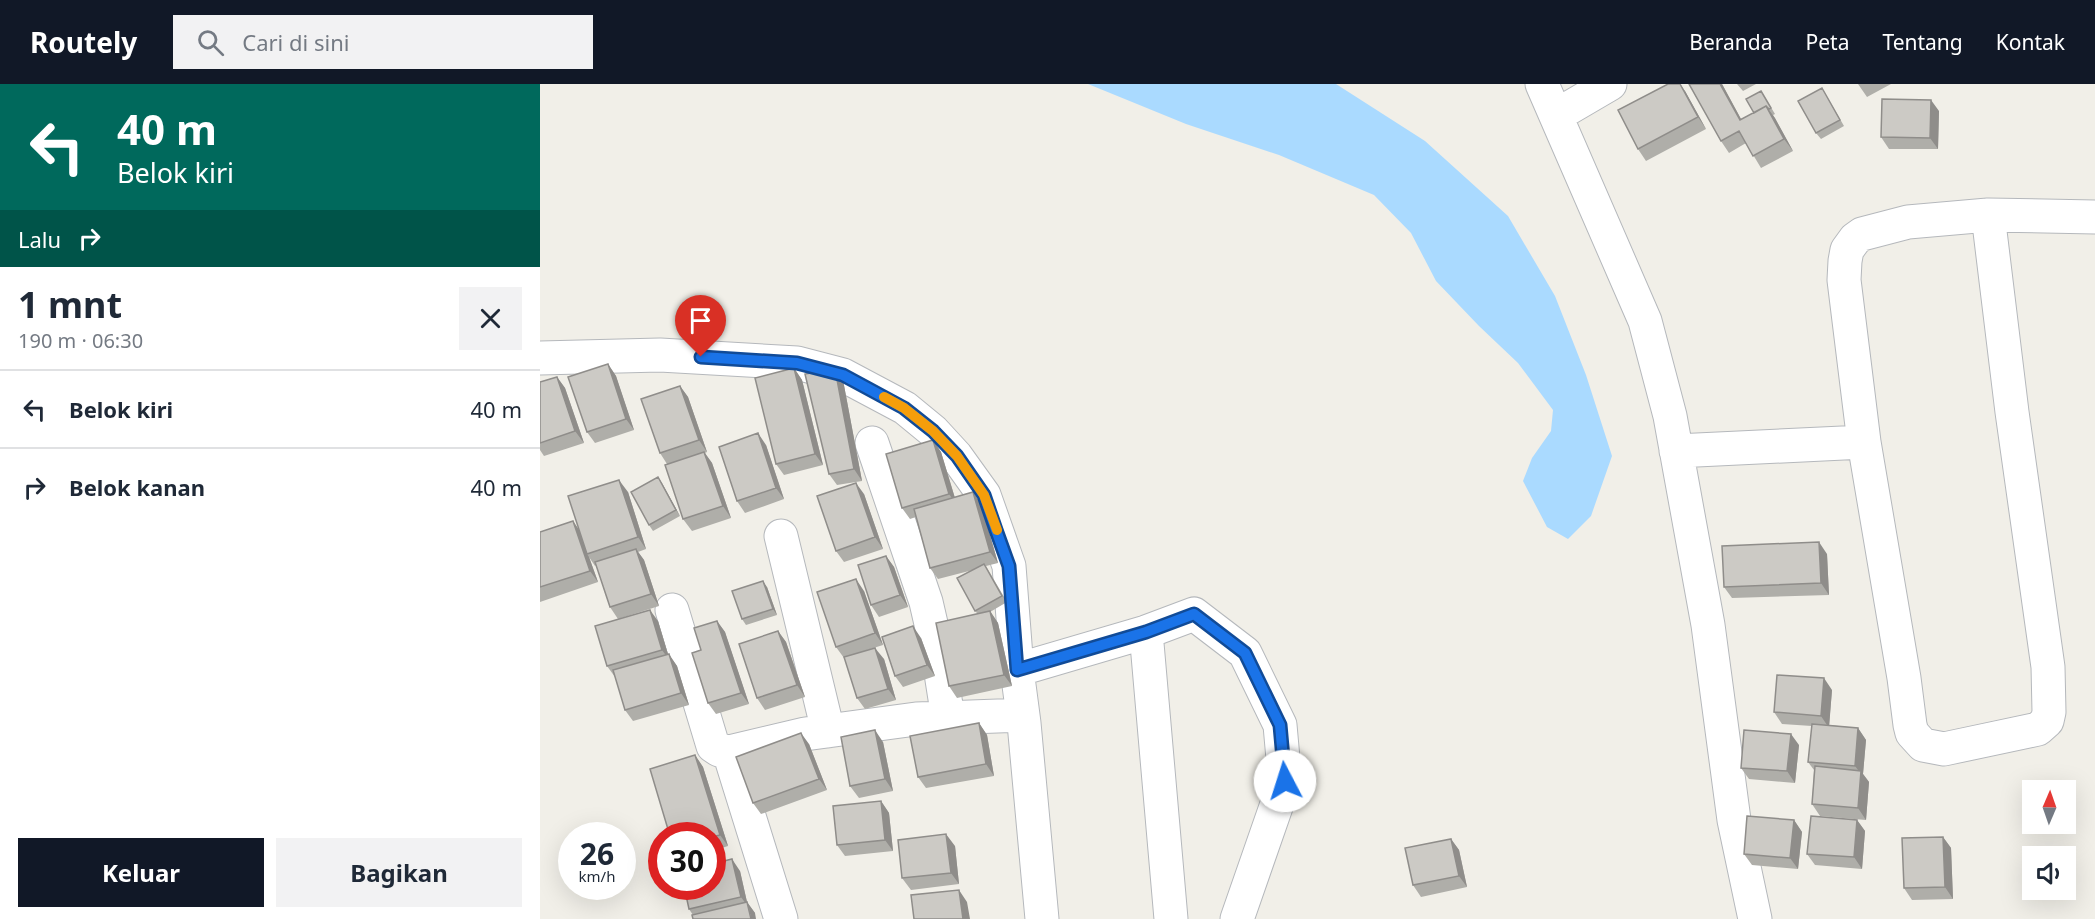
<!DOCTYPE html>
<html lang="id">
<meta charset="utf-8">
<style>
body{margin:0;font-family:"Noto Sans",sans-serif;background:#f2f2f3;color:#1f2937;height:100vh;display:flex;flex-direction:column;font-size:22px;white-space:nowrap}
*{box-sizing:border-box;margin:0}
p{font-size:20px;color:#747a83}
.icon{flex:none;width:33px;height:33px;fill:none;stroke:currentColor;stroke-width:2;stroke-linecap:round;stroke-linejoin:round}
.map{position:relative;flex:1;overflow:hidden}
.details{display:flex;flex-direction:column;background:#fff;width:540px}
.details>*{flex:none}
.guide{background:#00695c;color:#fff;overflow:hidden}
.needle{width:39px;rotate:2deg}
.controls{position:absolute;left:1482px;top:696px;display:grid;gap:12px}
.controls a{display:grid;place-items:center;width:54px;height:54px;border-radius:0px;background:#fff;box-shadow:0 6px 24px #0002;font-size:30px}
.speed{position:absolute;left:18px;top:738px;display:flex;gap:12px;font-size:30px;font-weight:700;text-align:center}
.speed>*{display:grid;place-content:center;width:78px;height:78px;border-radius:50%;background:#fff;box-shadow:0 6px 24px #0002;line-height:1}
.speed small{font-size:15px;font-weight:400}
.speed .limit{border:9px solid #d22;background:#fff;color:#111}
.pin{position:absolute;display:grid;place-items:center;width:51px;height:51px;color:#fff;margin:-62px -26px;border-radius:50% 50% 50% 0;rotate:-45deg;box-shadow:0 0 6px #0007}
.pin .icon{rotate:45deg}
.me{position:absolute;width:66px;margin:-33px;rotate:355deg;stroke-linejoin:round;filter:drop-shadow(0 0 4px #0008)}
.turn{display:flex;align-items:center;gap:21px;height:126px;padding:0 18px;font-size:27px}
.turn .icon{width:78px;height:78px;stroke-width:2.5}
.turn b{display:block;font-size:42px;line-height:51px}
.then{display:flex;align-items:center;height:57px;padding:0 18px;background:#0003;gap:12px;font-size:22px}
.round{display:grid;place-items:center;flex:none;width:63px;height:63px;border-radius:0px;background:#f2f2f3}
.head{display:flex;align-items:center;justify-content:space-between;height:102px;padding:0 18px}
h1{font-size:36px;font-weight:700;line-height:45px}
.action{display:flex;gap:12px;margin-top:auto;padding:12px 18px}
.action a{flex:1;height:69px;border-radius:0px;background:#111827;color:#fff;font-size:24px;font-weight:700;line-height:69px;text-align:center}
.action a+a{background:#f2f2f3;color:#1f2937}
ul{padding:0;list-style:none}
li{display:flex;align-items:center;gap:18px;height:78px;padding:0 18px;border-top:2px solid #e0e1e3}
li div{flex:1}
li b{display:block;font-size:22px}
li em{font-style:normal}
header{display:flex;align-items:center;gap:36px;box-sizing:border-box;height:84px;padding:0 30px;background:#111827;color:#fff}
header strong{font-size:28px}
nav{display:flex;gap:33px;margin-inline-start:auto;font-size:21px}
.search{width:420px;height:54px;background:#f2f2f3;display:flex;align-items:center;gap:15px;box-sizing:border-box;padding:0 21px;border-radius:0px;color:#747a83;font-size:22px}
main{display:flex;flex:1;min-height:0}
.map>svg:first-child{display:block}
</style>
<header>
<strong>Routely</strong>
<div class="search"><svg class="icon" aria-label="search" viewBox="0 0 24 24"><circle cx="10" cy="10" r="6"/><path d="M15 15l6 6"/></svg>Cari di sini</div>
<nav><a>Beranda</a><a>Peta</a><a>Tentang</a><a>Kontak</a></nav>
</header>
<main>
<section class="details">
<div class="guide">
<div class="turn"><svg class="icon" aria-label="left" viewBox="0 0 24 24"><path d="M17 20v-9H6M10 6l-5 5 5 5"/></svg><div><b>40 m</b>Belok kiri</div></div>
<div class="then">Lalu<svg class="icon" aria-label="right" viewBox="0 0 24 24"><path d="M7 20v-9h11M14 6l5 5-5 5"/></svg></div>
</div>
<div class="head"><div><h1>1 mnt</h1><p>190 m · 06:30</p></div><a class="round"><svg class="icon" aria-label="close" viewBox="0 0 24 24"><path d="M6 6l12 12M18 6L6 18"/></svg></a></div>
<ul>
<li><svg class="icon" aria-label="left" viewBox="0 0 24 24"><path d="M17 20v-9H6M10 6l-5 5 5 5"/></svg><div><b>Belok kiri</b></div><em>40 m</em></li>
<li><svg class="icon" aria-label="right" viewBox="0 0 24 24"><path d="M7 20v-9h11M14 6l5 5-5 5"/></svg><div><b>Belok kanan</b></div><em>40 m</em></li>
</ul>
<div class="action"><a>Keluar</a><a>Bagikan</a></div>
</section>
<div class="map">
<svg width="1555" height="835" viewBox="0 0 1555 835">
<rect width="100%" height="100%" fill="#f1efe8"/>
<path fill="#aadaff" d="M548,0H796L885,57L968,132L1015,212L1046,291L1072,372L1051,432L1028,455L1007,443L983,397L992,374L1011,347L1013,326L978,279L939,242L896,197L871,149L834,111L739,71L646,40Z"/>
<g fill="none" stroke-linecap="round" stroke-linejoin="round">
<g stroke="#b5b8bc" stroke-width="35">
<path id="minor" d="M1002,0L1105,237L1130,332L1168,541L1194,736L1215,835
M1017,31L1070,0
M1448,131L1472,328L1508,583L1509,628L1507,637L1498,645L1404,665L1383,661L1372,649L1370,641L1364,594L1324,358L1304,196L1305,177L1307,166L1315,155L1322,150L1368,138L1448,131L1555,133
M0,274L120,271L257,279L303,291L365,324L393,347L416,372L444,411L469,482L477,586L484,639L502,835
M332,359L386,518L398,570L408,634
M1136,367L1324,358
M241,452L288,647
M132,526L173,662L179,666L189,668L265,650L376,635L483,631
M606,548L631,835
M477,586L606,548L654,530L705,569L740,641L745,697L697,835
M189,668L241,835"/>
</g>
<use href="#minor" stroke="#fff" stroke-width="33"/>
</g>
<path fill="#afaea9" d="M1149,0H1182L1201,35L1214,29L1221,7L1235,30L1233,31L1253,67L1221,84L1206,59L1189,69L1181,57Z
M1197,0H1216L1203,7Z
M1318,0H1351L1327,13Z
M1282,4L1304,42L1281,55L1276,49Z
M1145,7L1166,45L1106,77L1098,65Z
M1399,27L1398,65H1349L1341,53Z
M68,280L76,292L94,346L55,359L47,348Z
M254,284L262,296L283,381L244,391L236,380Z
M17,293L25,304L44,359L4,372L0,366V298Z
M303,296L322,397L297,401L289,390Z
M140,302L148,313L167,368L165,369L172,379L191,434L152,447L143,435L127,380L120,369Z
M393,356L401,368L415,414L433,408L441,420L458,479L446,482L467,518L450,528V527L458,539L472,602L417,614L409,602L438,530L435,527L433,486L398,495L390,484L376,433L370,435L362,424Z
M226,361L244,415L205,429L197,417Z
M118,393L140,432L113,447L109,441Z
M88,408L106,465L98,468L104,476L119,522L78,535L70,523L56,481L55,482L49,473L58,498L0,518V448L33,437L40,447Z
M324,410L343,465L304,478L296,467Z
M1287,470L1289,511L1192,514L1184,503Z
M346,472L354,483L368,523L339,533L331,521Z
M227,503L237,531L206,541L202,535Z
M324,507L343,561L327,566L344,575L356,616L325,625L317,614L305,574H304L296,563Z
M118,537L128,570L137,582L149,621L93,637L85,626L75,593L67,582Z
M177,537L185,548L209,620L176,630L168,619Z
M238,547L246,558L265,613L225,626L217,614Z
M381,554L395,592L363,603L355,592Z
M1292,606L1289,641L1318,644L1326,656L1323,690L1329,698L1326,736L1280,732L1272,720L1274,686L1268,678L1272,642L1242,640L1234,628Z
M439,639L447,651L454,692L386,704L378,693Z
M343,658L353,707L319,714L310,702Z
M269,660L287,706L221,730L213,719Z
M1259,661L1255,699L1209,695L1201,684Z
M155,671L163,683L188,762L172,767V752Z
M341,717L349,729L353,767L305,772L297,761Z
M1254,736L1262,748L1258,785L1212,781L1204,770Z
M1317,736L1325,747L1322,785L1275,781L1267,770Z
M1403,753L1411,764L1413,815L1372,816L1364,804Z
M911,755L919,766L927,803L881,813L873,801Z
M415,762L419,800L371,806L362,794Z
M200,787L207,818L215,829L153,831L149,825Z"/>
<path fill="#8f8d8a" d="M1140,0L1145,7L1166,45L1158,33Z
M1180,0H1182L1208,48L1200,36Z
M1391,16L1399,27L1398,65L1390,54Z
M1226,22L1235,34L1253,67L1244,55Z
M68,280L76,292L94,346L86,335Z
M254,284L262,296L283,381L275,370Z
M295,285L303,296L322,397L314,385Z
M17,293L25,304L44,359L35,347Z
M140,302L148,313L167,368L159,356Z
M218,349L226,361L244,415L236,404Z
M393,356L401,368L417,421L409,410Z
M164,368L172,379L191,434L183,422Z
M118,393L122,399L140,432L136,426Z
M79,396L88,408L106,465L98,453Z
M316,399L324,410L343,465L335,453Z
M433,408L441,420L458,479L450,468Z
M33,437L41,449L47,470L49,473L58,498L50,487Z
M1279,458L1287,470L1289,511L1281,499Z
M96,465L104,476L119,522L111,510Z
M346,472L354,483L368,523L360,511Z
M316,495L324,507L343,561L335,549Z
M223,497L227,503L237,531L233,525Z
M110,526L118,537L130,577L122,566Z
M450,527L458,539L472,602L464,591Z
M177,537L185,548L209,620L201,609Z
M373,542L381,554L395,592L387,581Z
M238,547L246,558L265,613L257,601Z
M335,564L344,575L356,616L348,605Z
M129,570L137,582L149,621L141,609Z
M1284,594L1292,606L1289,644L1281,632Z
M439,639L447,651L454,692L446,680Z
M1318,644L1326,656L1323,690L1329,698L1326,736L1318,724L1321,690L1315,682Z
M335,646L343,658L353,707L345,695Z
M261,649L269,660L287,706L279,695Z
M1251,650L1259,661L1255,699L1247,687Z
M155,671L163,683L188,762L180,751Z
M341,717L349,729L353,767L345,756Z
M1254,736L1262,748L1258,785L1250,774Z
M1317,736L1325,747L1322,785L1314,773Z
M406,750L415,762L419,800L411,789Z
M1403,753L1411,764L1413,815L1405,803Z
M911,755L919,766L927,803L919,792Z
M192,775L200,787L207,818L215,829L216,835H211L209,824L201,813Z
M419,806L427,818L430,835H423Z"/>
<path fill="#cccac5" stroke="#8f8d8a" stroke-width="1.5" d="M1128,0H1140L1158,33L1098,65L1078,26Z
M1149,0H1180L1200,36L1226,22L1244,55L1213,72L1199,47L1181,57Z
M1282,4L1300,36L1276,49L1258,17Z
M1221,7L1231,24L1229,25L1226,22L1214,29L1206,15Z
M1342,15L1391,16L1390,54L1341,53Z
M68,280L86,335L47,348L28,293Z
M254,284L275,370L236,380L215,294Z
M295,285L314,385L289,390L265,290Z
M17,293L35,347L0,359V298Z
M140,302L159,356L120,369L101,315Z
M218,349L236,404L197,417L179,363Z
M393,356L409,410L362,424L346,370Z
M164,368L183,422L143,435L125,381Z
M118,393L136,426L109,441L91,408Z
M79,396L98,453L47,470L28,412Z
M316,399L335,453L296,467L277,412Z
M433,408L450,468L390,484L374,425Z
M33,437L50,487L0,503V448Z
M1279,458L1281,499L1184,503L1182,462Z
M96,465L111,510L70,523L55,478Z
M346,472L360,511L331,521L318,481Z
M444,480L462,512L435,527L417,494Z
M316,495L335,549L296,563L277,508Z
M223,497L233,525L202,535L192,507Z
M110,526L122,566L67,582L55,542Z
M450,527L464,591L409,602L396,539Z
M177,537L201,609L168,619L152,569L161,566L154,544Z
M373,542L387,581L355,592L342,553Z
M238,547L257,601L217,614L199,560Z
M335,564L348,605L317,614L304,573Z
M129,570L141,609L85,626L73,586Z
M1237,591L1284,594L1281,632L1234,628Z
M439,639L446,680L378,693L370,652Z
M1272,640L1318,644L1315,682L1268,678Z
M335,646L345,695L310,702L301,653Z
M1204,646L1251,650L1247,687L1201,684Z
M261,649L279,695L213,719L196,673Z
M155,671L180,751L172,753V752H130L110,685Z
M1275,682L1321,687L1318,724L1272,720Z
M341,717L345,756L297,761L293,722Z
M1207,732L1254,736L1250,774L1204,770Z
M1271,732L1317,736L1314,773L1267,770Z
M406,750L411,789L362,794L358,756Z
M1403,753L1405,803L1364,804L1362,754Z
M911,755L919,792L873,801L865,764Z
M192,775L201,813L149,825L144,802H172V780Z
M419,806L423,835H374L371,811Z
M207,818L211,835H153L152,831Z"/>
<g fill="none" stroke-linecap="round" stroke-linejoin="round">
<g stroke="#114b97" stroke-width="15">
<path id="route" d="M161,273L257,279L303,291L364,324L393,347L417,372L444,411L456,446L469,482L477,586L606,548L654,530L705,569L740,641L745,697"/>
</g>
<use href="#route" stroke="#1a73e8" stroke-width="10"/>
<path stroke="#f59e0b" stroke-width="10" d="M344,313L364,324L393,347L417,372L444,411L457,446"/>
</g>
</svg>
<div class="controls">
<a><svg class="needle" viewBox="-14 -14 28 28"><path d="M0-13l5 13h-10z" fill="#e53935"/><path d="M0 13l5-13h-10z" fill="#747a83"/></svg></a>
<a><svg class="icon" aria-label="sound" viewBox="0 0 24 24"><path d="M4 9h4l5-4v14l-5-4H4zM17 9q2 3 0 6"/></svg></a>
</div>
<div class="speed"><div>26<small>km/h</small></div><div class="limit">30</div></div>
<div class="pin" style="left:161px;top:273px;background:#d93025"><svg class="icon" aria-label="arrive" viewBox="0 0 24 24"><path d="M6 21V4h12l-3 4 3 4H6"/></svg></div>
<svg class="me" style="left:745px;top:697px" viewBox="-20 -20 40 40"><circle r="19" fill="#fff"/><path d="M0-13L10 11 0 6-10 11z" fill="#1a73e8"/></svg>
</div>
</main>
